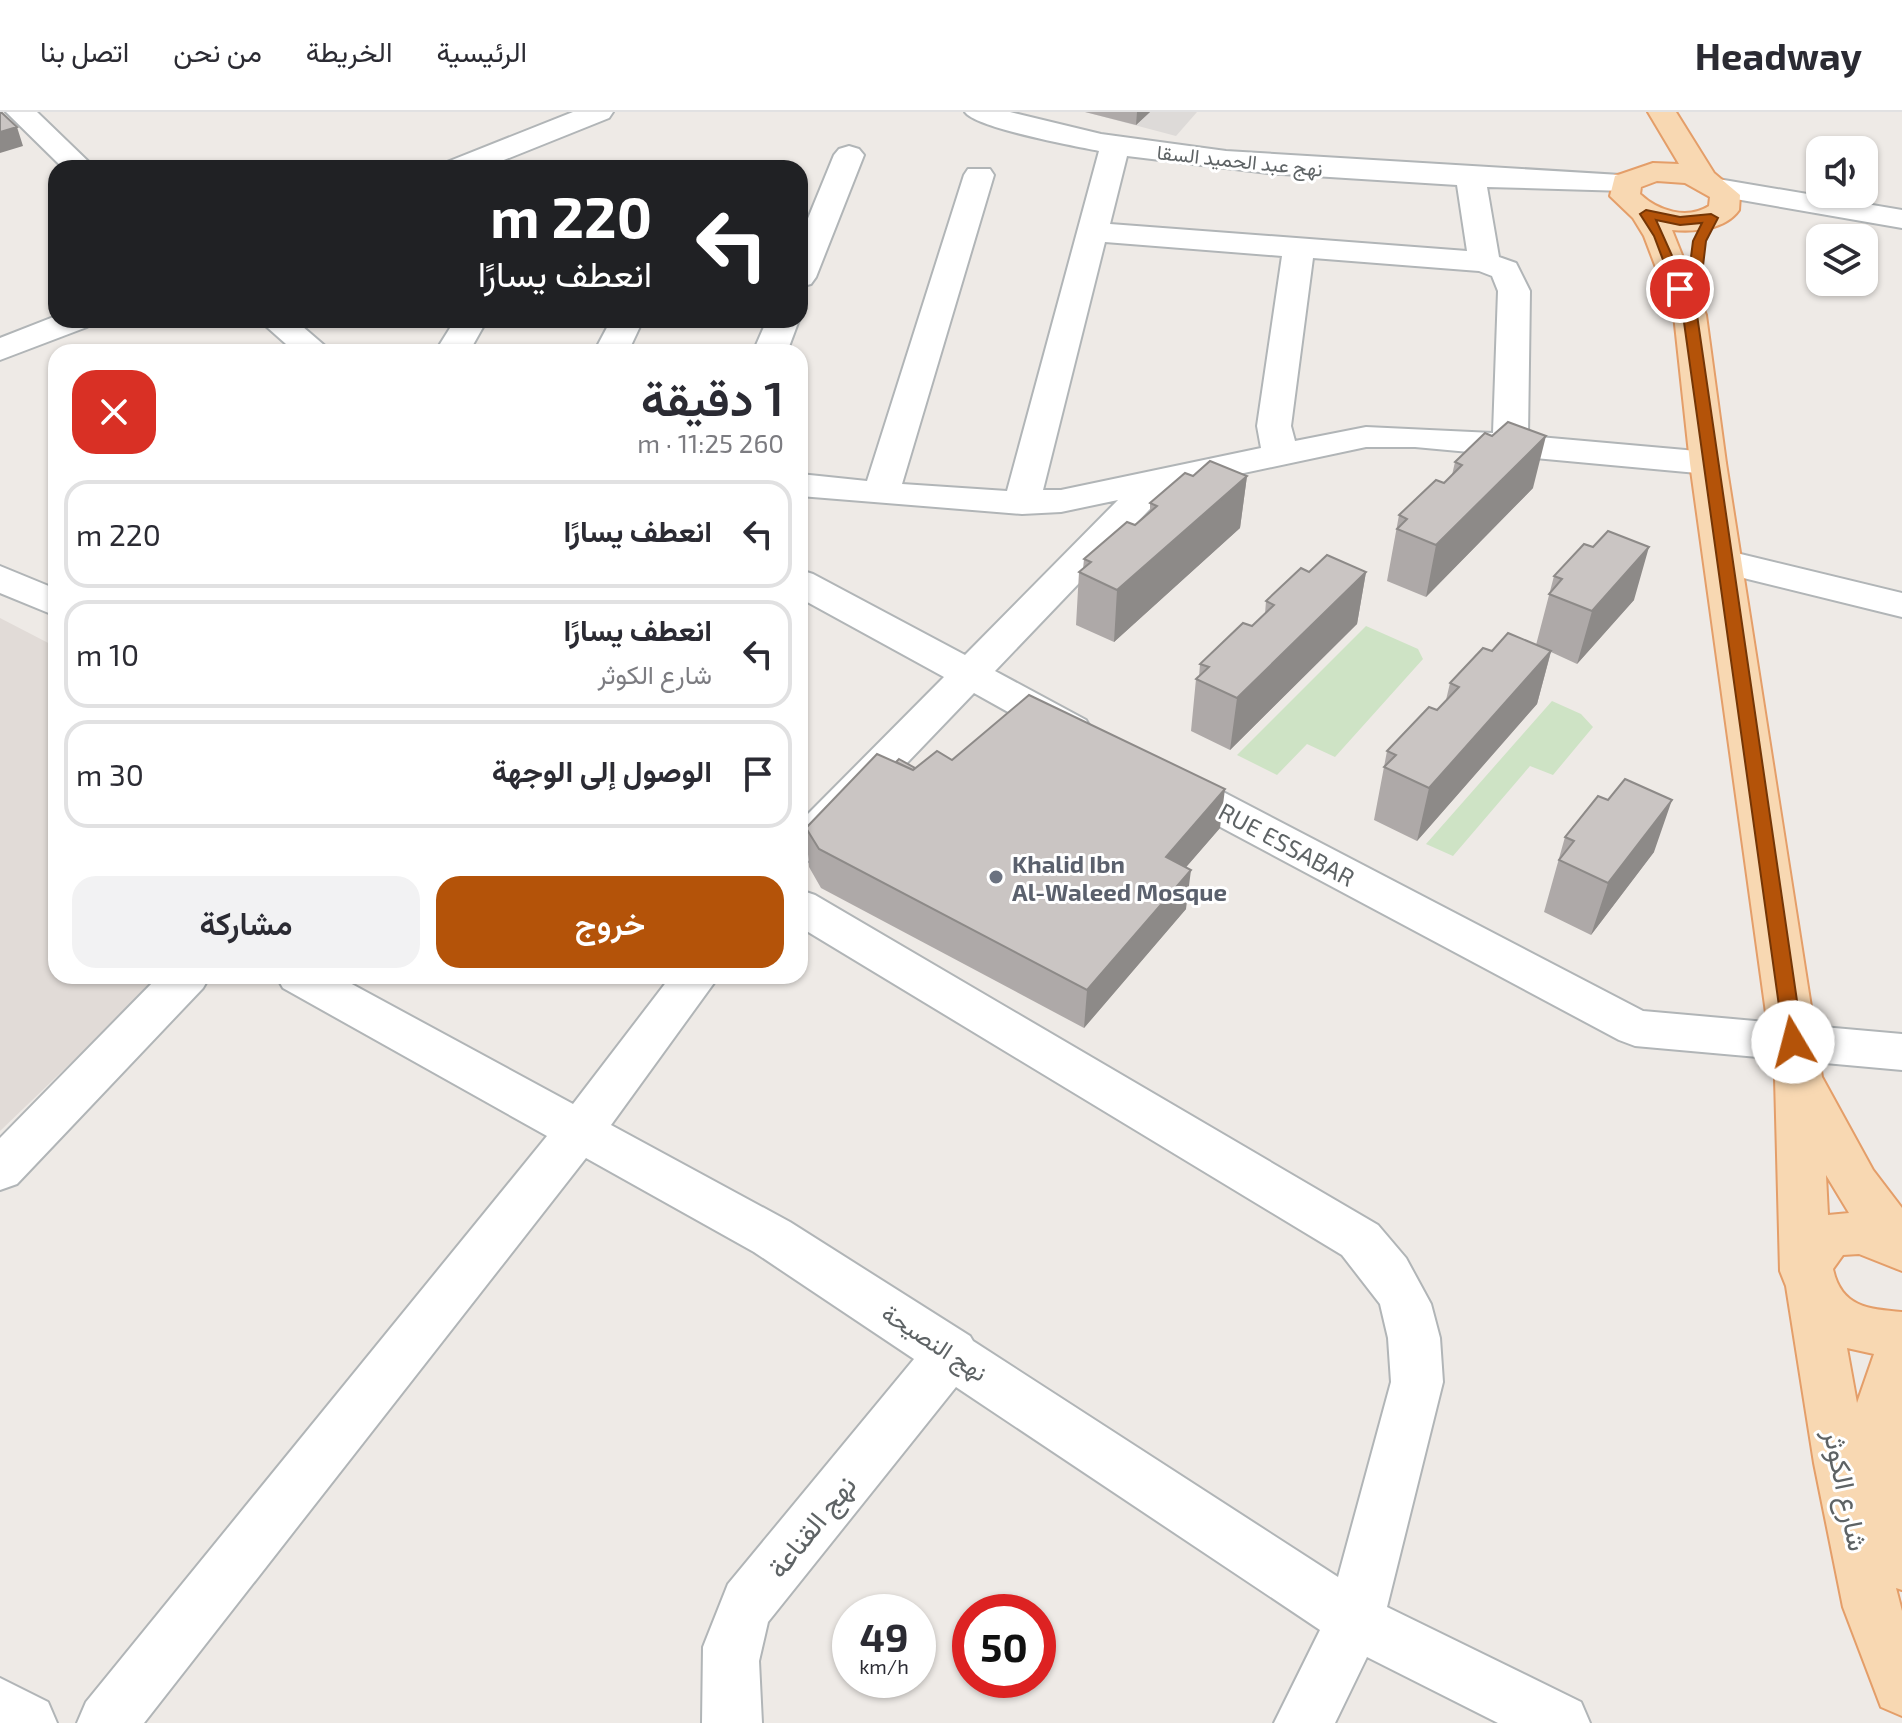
<!DOCTYPE html>
<html lang="ar">
<meta charset="utf-8">
<style>
body{margin:0;font-family:"Exo 2",Vazirmatn,sans-serif;background:#f2f2f3;color:#2b2b33;direction:rtl;height:100vh;display:flex;flex-direction:column;font-size:30px;white-space:nowrap}
*{box-sizing:border-box;margin:0}
p{font-size:26px;color:#7c7c81}
.icon{flex:none;width:44px;height:44px;fill:none;stroke:currentColor;stroke-width:2;stroke-linecap:round;stroke-linejoin:round}
.map{position:relative;flex:1;overflow:hidden;direction:ltr}
.details{position:absolute;left:48px;top:232px;width:760px;height:640px;display:flex;flex-direction:column;background:#fff;border-radius:24px;box-shadow:0 2px 6px #0004;direction:rtl}
.details>*{flex:none}
.hud{position:absolute;left:48px;top:48px;width:760px;height:168px;border-radius:24px;box-shadow:0 2px 6px #0004;direction:rtl;background:#202124;color:#fff;overflow:hidden}
.controls{position:absolute;left:1806px;top:24px;display:grid;gap:16px}
.controls a{display:grid;place-items:center;width:72px;height:72px;border-radius:16px;background:#fff;box-shadow:0 2px 6px #0004;font-size:40px}
.speed{position:absolute;left:832px;top:1482px;display:flex;gap:16px;font-size:40px;font-weight:700;text-align:center}
.speed>*{display:grid;place-content:center;width:104px;height:104px;border-radius:50%;background:#fff;box-shadow:0 2px 6px #0004;line-height:1}
.speed small{font-size:20px;font-weight:400}
.speed .limit{border:12px solid #d22;background:#fff;color:#111}
.pin{position:absolute;display:grid;place-items:center;width:68px;height:68px;color:#fff;margin:-34px;border:4px solid #fff;border-radius:50%;box-shadow:0 2px 8px #0007}
.me{position:absolute;width:88px;margin:-44px;rotate:352deg;stroke-linejoin:round;filter:drop-shadow(0 0 6px #0008)}
.turn{display:flex;align-items:center;gap:28px;height:168px;padding:0 24px;font-size:36px}
.turn .icon{width:104px;height:104px;stroke-width:2.5}
.turn b{display:block;font-size:56px;line-height:68px}
.round{display:grid;place-items:center;flex:none;width:84px;height:84px;border-radius:24px;background:#f2f2f3}
.summary{display:flex;align-items:center;justify-content:space-between;height:136px;padding:0 24px}
h1{font-size:48px;font-weight:600;line-height:60px}
.cta{display:flex;gap:16px;margin-top:auto;padding:16px 24px}
.cta a{flex:1;height:92px;border-radius:24px;background:#b45309;color:#fff;font-size:32px;font-weight:600;line-height:92px;text-align:center}
.cta a+a{background:#f2f2f3;color:#2b2b33}
ul{padding:0;list-style:none}
li{display:flex;align-items:center;gap:24px;height:108px;margin:0 16px 12px;padding:0 8px;border:4px solid #e1e1e2;border-radius:24px}
li div{flex:1}
li b{display:block;font-size:30px}
li em{font-style:normal}
header{display:flex;align-items:center;gap:48px;box-sizing:border-box;height:112px;padding:0 40px;background:#fff;border-bottom:2px solid #e1e1e2}
header strong{font-size:38px}
nav{display:flex;gap:44px;margin-inline-start:auto;font-size:28px}
.map>svg:first-child{display:block}
</style>
<header>
<strong>Headway</strong>
<nav><a>الرئيسية</a><a>الخريطة</a><a>من نحن</a><a>اتصل بنا</a></nav>
</header>
<div class="map">
<svg width="1902" height="1611" viewBox="0 0 1902 1611">
<rect width="100%" height="100%" fill="#eeeae6"/>
<path fill="#dddad8" d="M1085,0H1197L1176,24Z"/>
<path fill="#e1dbd7" d="M0,506L56,535V864H161L0,1019Z"/>
<path fill="#cee3c5" d="M1366,514L1418,537L1423,547L1335,645L1307,632L1277,663L1237,643Z
M1552,589L1581,602L1593,615L1553,663L1530,654L1453,744L1426,732Z"/>
<g fill="none" stroke-linecap="round" stroke-linejoin="round">
<g stroke="#b1b5b7" stroke-width="4">
<path id="minor" d="M6,0H37L95,56H63Z
M573,0H613L609,6L484,56H443L447,50Z
M965,0H1010L1101,22L1226,39L1637,64L1641,70L1637,76L1626,79L1487,75L1499,145L1516,151L1530,179L1528,324L1708,340L1720,344L1726,351L1720,358L1708,362L1415,335H1366L1169,377L995,559L1086,608L1092,618L1086,628L1072,632L1058,628L974,581L815,747L800,751V710L944,565L800,486V458L813,462L965,543L1118,388L1061,400L1022,402L800,384V362L867,369L964,63L968,57H990L994,63L902,372L1007,379L1099,39C1075,34 976,16 965,0ZM1127,44L1268,61L1457,73L1467,139L1110,112ZM1105,130L1282,144L1257,314L1261,336L1061,378H1043ZM1313,146L1479,159L1492,164L1498,179L1493,321L1366,315L1295,329L1291,314Z
M849,34L859,37L864,43L816,165L811,172L800,175V126L834,43L839,37Z
M1718,67L1902,98V116L1707,82L1703,76L1707,70Z
M56,204V208H91L87,215L0,248V226Z
M259,208H295L332,240H295Z
M455,208H487L469,240H435Z
M611,208H643L628,240H594Z
M767,208H799L787,240H753Z
M1724,438L1902,481V505L1711,458L1705,450L1711,442Z
M0,454L56,477V504L0,481Z
M1168,655L1183,659L1643,899L1902,922V958L1635,934L1619,928L1153,679L1147,669L1153,659Z
M800,778L815,783L1378,1113L1406,1146L1431,1192L1440,1226L1443,1270L1387,1495L1581,1590L1590,1611H1498L1367,1545L1335,1611H1274L1320,1518L956,1275L768,1510L759,1549L762,1611H702L703,1535L728,1472L914,1247L754,1140L586,1046L144,1611H77L86,1590L547,1024L283,876L276,864H337L573,992L671,864H719L611,1013L790,1110L970,1224L973,1229L1338,1465L1391,1270L1388,1226L1380,1192L1342,1143L800,815Z
M159,864H210L203,876L17,1072L0,1078V1026Z
M0,1566L48,1590L57,1611H0Z"/>
</g>
<g stroke="#e49e69" stroke-width="4">
<path id="major" d="M1648,0H1676L1714,61L1740,83L1739,98C1725,118 1694,120 1672,118L1706,203L1726,351L1822,965L1873,1058L1902,1096V1159L1859,1142L1843,1143L1833,1157C1841,1195 1868,1197 1902,1200V1478L1896,1476L1902,1499V1604L1881,1595L1843,1495L1814,1351L1786,1174L1780,1159L1775,966L1690,351L1674,203L1644,124L1633,106L1610,84L1615,64L1653,51L1679,52ZM1657,69L1685,71L1710,85L1709,94C1687,108 1658,99 1640,82L1641,75ZM1826,1063L1849,1101L1828,1103ZM1847,1236L1874,1242L1857,1291Z"/>
</g>
<use href="#minor" fill="#fff" fill-rule="evenodd"/>
<use href="#major" fill="#f8d8b2" fill-rule="evenodd"/>
</g>
<path fill="#aea9a8" d="M1085,0H1150L1136,13Z
M1455,350L1533,376L1426,485L1387,469L1399,403L1444,371L1452,363Z
M1193,364H1247L1240,416L1114,530L1076,513L1079,460L1083,457L1084,447L1135,413L1150,401V391Z
M1309,460H1366L1357,512L1230,638L1191,619L1196,567L1199,565L1200,552L1252,514L1265,502L1266,489Z
M1554,464L1634,488L1577,552L1551,540L1537,592L1417,729L1374,708L1387,639L1437,598L1446,588L1450,571L1492,539L1536,533Z
M952,648L1220,716L1186,755V797L1084,916L821,776L809,755L806,716L896,650L915,656Z
M1565,725L1654,740L1591,823L1544,800Z"/>
<path fill="#8d8a88" d="M1137,0H1150L1136,13Z
M17,15L23,34L0,41V20Z
M1546,324L1533,376L1426,485L1436,433Z
M1247,364L1240,416L1114,530L1117,478Z
M1649,435L1634,488L1577,552L1592,499Z
M1366,460L1357,512L1230,638L1237,586Z
M1551,539L1537,592L1417,729L1429,676Z
M1225,677L1220,716L1162,783L1166,745Z
M1672,688L1654,740L1591,823L1608,771Z
M1191,758L1186,797L1084,916L1087,878Z"/>
<path fill="#cac5c3" stroke="#8d8a88" stroke-width="2" d="M0,0H1L17,15L0,20Z
M1508,310L1546,324L1436,433L1397,417L1407,407L1399,403L1436,368L1444,371L1462,353L1455,350L1485,321L1492,324Z
M1210,349L1247,364L1117,478L1079,460L1091,450L1084,447L1127,410L1135,413L1157,394L1150,391L1185,361L1193,364Z
M1608,419L1649,435L1592,499L1549,482L1562,467L1554,464L1584,432L1593,435Z
M1327,443L1366,460L1237,586L1196,567L1209,555L1200,552L1243,511L1252,514L1274,493L1266,489L1301,456L1309,460Z
M1508,521L1551,539L1429,676L1384,655L1396,643L1387,639L1429,595L1437,598L1459,575L1450,571L1483,536L1492,539Z
M1029,583L1225,677L1166,745L1191,758L1087,878L819,737L806,716L877,642L913,658L937,639L952,648Z
M899,647L915,656L913,658L896,650Z
M1625,667L1672,688L1608,771L1559,748L1574,729L1565,725L1598,684L1608,688Z"/>
<path fill="#b45309" stroke="#753606" stroke-width="2" fill-rule="evenodd" d="M1646,98L1680,105L1711,102L1718,106L1706,129L1697,203L1803,930L1793,938L1784,930L1683,203L1687,177L1680,181L1674,177L1654,124L1640,102ZM1656,108L1680,113L1702,111L1693,129L1687,177Z"/>
<circle fill="#6b7280" stroke="#fff" stroke-width="3" cx="996" cy="765" r="8"/>
<g text-anchor="middle" dominant-baseline="central" stroke-width="6" stroke-linejoin="round" paint-order="stroke">
<g font-size="20" fill="#5e6365" stroke="#fff">
<text transform="translate(1240 48) rotate(6)">نهج عبد الحميد السقا</text>
</g>
<g font-size="24" fill="#5e6365" stroke="#fff">
<text transform="translate(1287 732) rotate(28)">RUE ESSABAR</text>
<text transform="translate(935 1230) rotate(33)">نهج النصيحة</text>
</g>
<g font-size="24" font-weight="bold" fill="#5b616d" stroke="#fff" text-anchor="start">
<text x="1012" y="751">Khalid Ibn<tspan x="1012" dy="28">Al-Waleed Mosque</tspan></text>
</g>
<g font-size="28" fill="#5e6365" stroke="#fff">
<text transform="translate(1847 1378) rotate(78)">شارع الكوثر</text>
<text transform="translate(811 1414) rotate(-51)">نهج القناعة</text>
</g>
</g>
</svg>
<div class="controls">
<a><svg class="icon" aria-label="sound" viewBox="0 0 24 24"><path d="M4 9h4l5-4v14l-5-4H4zM17 9q2 3 0 6"/></svg></a>
<a><svg class="icon" aria-label="layers" viewBox="0 0 24 24"><path d="M12 4l9 5-9 5-9-5zM3 14l9 5 9-5"/></svg></a>
</div>
<div class="speed"><div>49<small>km/h</small></div><div class="limit">50</div></div>
<div class="pin" style="left:1680px;top:177px;background:#d93025"><svg class="icon" aria-label="arrive" viewBox="0 0 24 24"><path d="M6 21V4h12l-3 4 3 4H6"/></svg></div>
<svg class="me" style="left:1793px;top:930px" viewBox="-20 -20 40 40"><circle r="19" fill="#fff"/><path d="M0-13L10 11 0 6-10 11z" fill="#b45309"/></svg>
<div class="hud">
<div class="turn"><svg class="icon" aria-label="left" viewBox="0 0 24 24"><path d="M17 20v-9H6M10 6l-5 5 5 5"/></svg><div><b>220 m</b>انعطف يسارًا</div></div>
</div>
<section class="details">
<div class="summary"><div><h1>1 دقيقة</h1><p>260 m · 11:25</p></div><a class="round" style="background:#d93025;color:#fff"><svg class="icon" aria-label="close" viewBox="0 0 24 24"><path d="M6 6l12 12M18 6L6 18"/></svg></a></div>
<ul>
<li><svg class="icon" aria-label="left" viewBox="0 0 24 24"><path d="M17 20v-9H6M10 6l-5 5 5 5"/></svg><div><b>انعطف يسارًا</b></div><em>220 m</em></li>
<li><svg class="icon" aria-label="left" viewBox="0 0 24 24"><path d="M17 20v-9H6M10 6l-5 5 5 5"/></svg><div><b>انعطف يسارًا</b><p>شارع الكوثر</p></div><em>10 m</em></li>
<li><svg class="icon" aria-label="arrive" viewBox="0 0 24 24"><path d="M6 21V4h12l-3 4 3 4H6"/></svg><div><b>الوصول إلى الوجهة</b></div><em>30 m</em></li>
</ul>
<div class="cta"><a>خروج</a><a>مشاركة</a></div>
</section>
</div>
